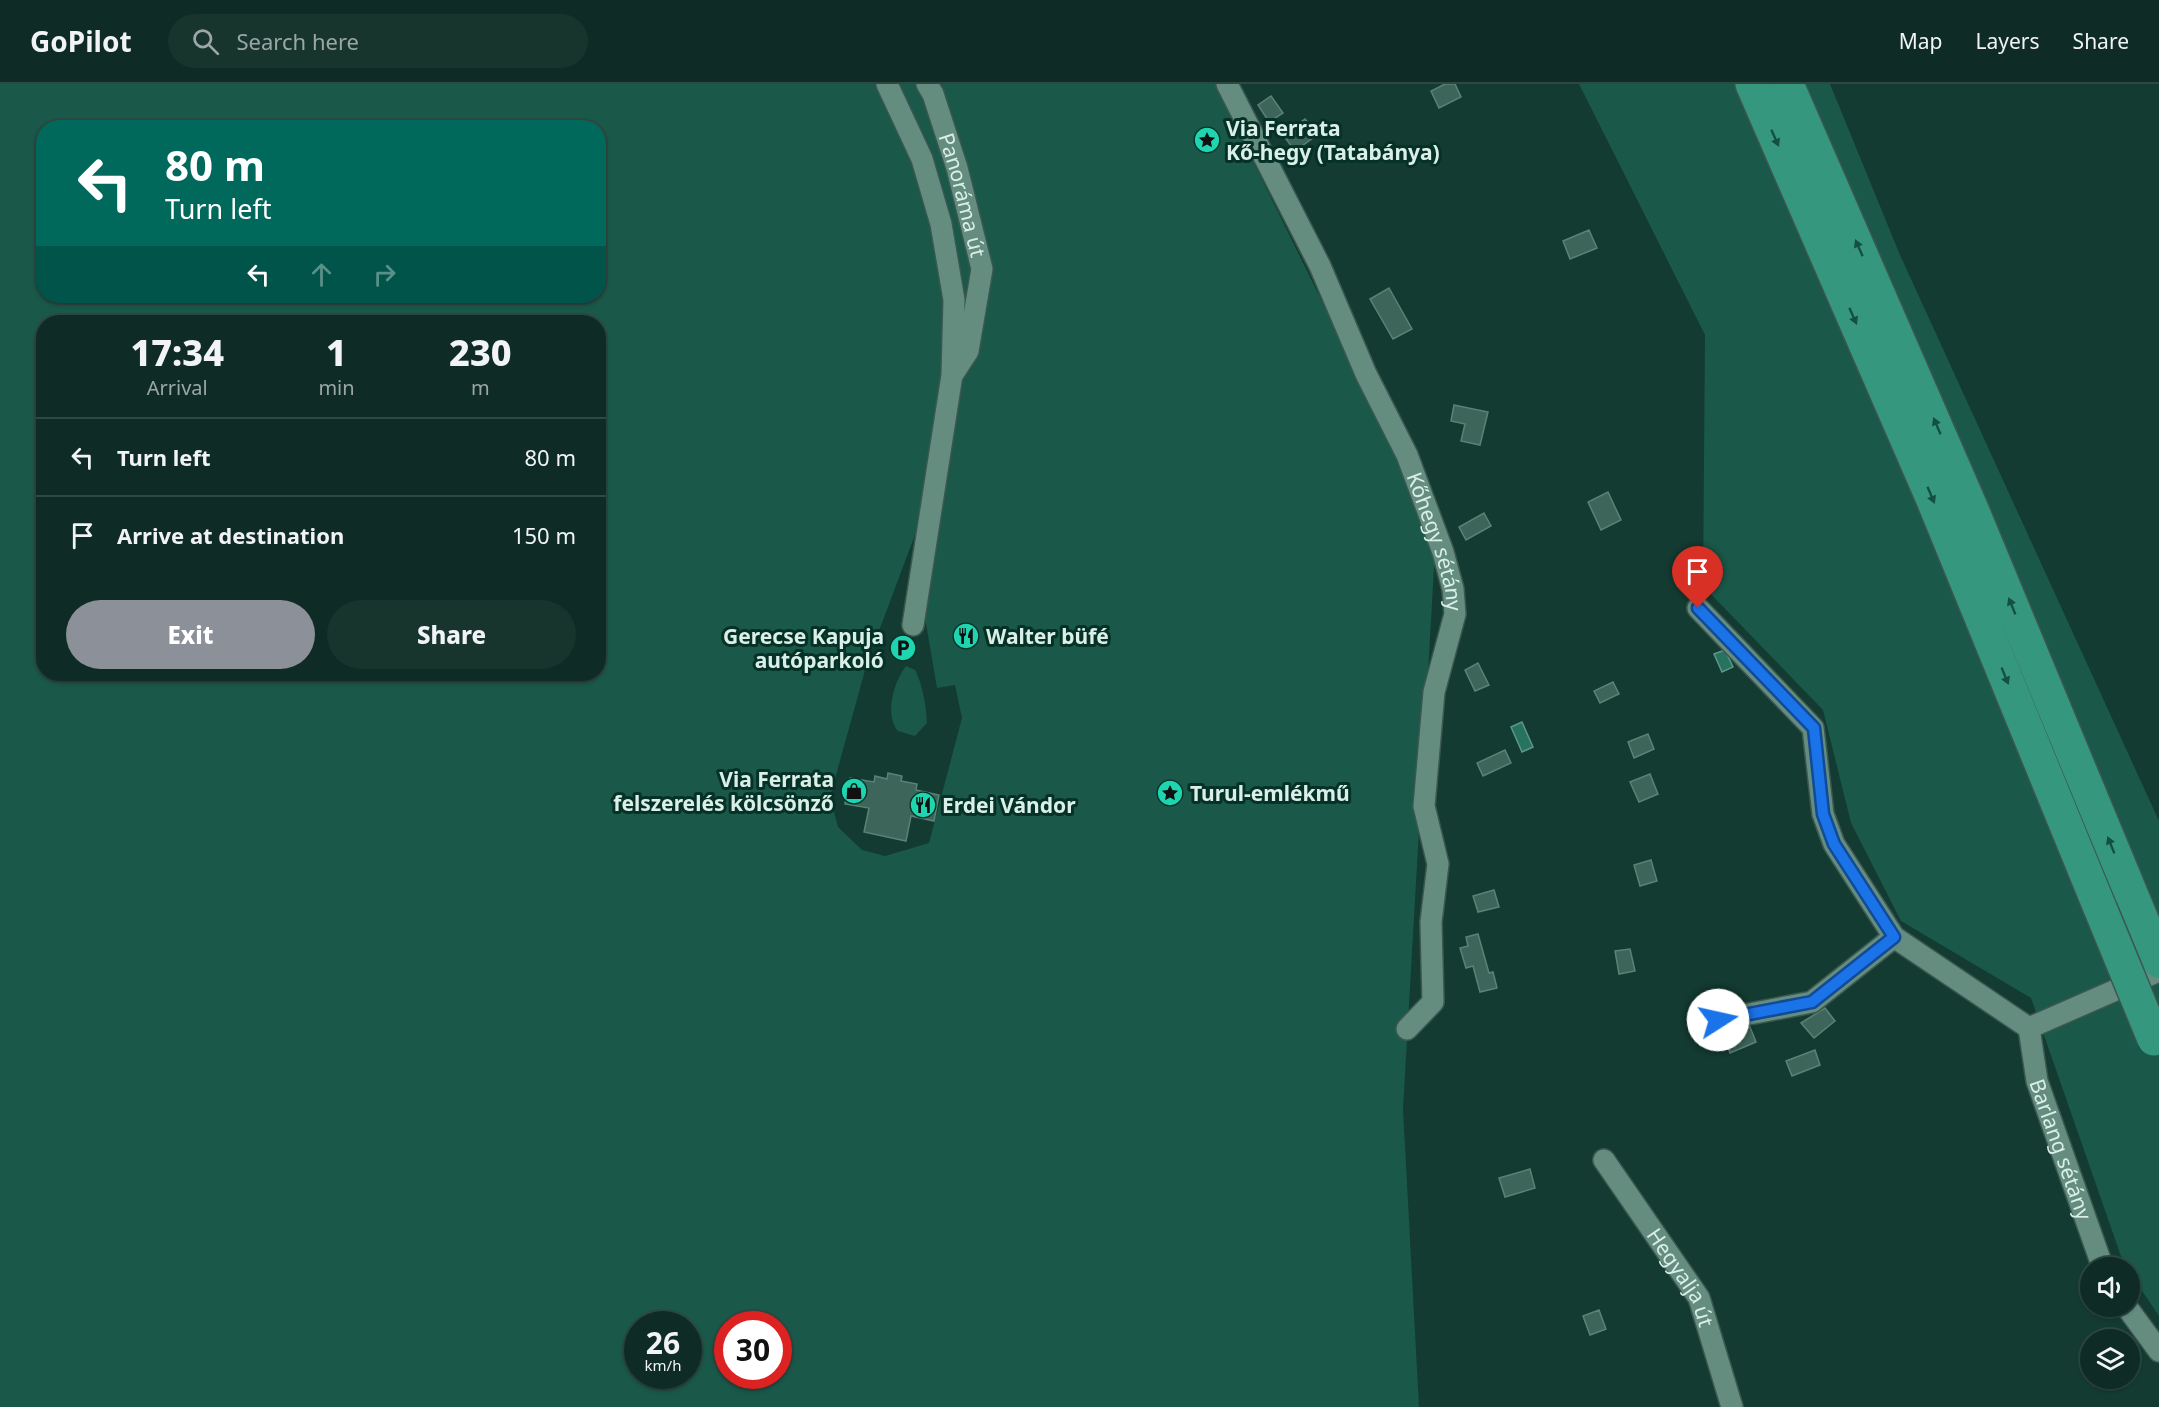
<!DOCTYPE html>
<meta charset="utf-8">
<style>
body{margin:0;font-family:"Noto Sans",sans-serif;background:#17342d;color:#f1f3f6;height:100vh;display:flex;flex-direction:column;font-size:22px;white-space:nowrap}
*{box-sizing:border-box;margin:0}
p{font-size:20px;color:#9ba7a7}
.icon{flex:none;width:33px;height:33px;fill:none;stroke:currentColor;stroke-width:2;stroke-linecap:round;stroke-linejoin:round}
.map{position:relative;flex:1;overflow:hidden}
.sheet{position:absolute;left:36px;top:231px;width:570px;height:366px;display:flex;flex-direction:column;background:#0e2c25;border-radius:24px;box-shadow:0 2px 4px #0004,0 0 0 2px #2e4842}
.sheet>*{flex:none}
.guide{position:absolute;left:36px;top:36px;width:570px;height:183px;border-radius:24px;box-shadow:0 2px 4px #0004,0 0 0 2px #2e4842;background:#00695c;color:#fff;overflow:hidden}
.buttons{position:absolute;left:2080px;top:1173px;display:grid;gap:12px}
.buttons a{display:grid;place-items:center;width:60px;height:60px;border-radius:50%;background:#0e2c25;box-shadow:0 2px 4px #0004,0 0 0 2px #2e4842;font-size:30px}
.speed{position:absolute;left:624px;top:1227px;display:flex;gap:12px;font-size:30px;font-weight:700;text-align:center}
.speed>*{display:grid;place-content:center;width:78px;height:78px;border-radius:50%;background:#0e2c25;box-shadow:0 2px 4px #0004,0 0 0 2px #2e4842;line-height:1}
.speed small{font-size:15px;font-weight:400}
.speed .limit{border:9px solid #d22;background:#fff;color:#111}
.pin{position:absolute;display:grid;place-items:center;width:51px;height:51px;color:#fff;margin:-62px -26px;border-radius:50% 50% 50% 0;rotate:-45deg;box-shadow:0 0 6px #0007}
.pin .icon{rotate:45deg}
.me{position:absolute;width:66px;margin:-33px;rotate:80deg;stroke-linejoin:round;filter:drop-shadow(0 0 4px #0008)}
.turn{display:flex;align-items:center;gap:21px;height:126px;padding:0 30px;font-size:27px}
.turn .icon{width:78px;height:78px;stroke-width:2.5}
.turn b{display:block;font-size:42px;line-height:51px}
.lanes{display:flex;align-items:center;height:57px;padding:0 30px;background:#0003;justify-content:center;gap:30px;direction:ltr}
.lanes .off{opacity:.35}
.eta{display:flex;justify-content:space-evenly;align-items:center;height:102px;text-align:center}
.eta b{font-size:36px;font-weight:800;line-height:42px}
.cta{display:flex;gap:12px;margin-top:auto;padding:12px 30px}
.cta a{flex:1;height:69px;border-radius:36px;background:#8c9099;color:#fff;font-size:24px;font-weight:800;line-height:69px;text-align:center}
.cta a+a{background:#17342d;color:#f1f3f6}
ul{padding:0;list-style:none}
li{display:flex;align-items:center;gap:18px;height:78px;padding:0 30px;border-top:2px solid #2e4842}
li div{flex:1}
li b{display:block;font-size:22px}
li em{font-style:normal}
header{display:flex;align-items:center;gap:36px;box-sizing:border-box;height:84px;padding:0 30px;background:#0e2c25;border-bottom:2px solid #2e4842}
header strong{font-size:28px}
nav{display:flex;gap:33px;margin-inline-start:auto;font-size:21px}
.search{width:420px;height:54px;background:#17342d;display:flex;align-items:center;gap:15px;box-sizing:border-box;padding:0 21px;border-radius:33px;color:#9ba7a7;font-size:22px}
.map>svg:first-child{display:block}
</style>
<header>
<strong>GoPilot</strong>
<div class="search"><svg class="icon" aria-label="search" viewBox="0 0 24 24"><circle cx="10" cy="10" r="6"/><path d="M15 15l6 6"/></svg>Search here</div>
<nav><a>Map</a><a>Layers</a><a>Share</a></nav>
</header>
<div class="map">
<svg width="2159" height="1323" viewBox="0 0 2159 1323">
<rect width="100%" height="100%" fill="#133b31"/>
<path fill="#1a5849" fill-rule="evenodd" d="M0,0H1215L1436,449L1403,1025L1419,1323H0ZM44,44H598V212H44ZM44,238H598V590H44ZM916,448L938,453L924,528L937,604L955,601L962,634L929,759L885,772L862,766L838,743L830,713L867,579ZM638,1240H688V1292H638ZM728,1240H778V1292H728Z
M1579,0H1830L1900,171L2159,737V1232L2130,1189V1184L2126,1183L2123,1178L2031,914L1901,837L1851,739L1823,626L1703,502L1705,251Z
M906,582L915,586C923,601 926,622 927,639L915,652L898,647C884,631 894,597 906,582Z"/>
<path fill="#277360" stroke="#5c9888" stroke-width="1.5" d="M1725,566L1733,583L1722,588L1714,570Z
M1522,638L1533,663L1522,668L1511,643Z"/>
<path fill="#3e655a" stroke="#5a8276" stroke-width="1.5" d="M1445,0H1455L1461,13L1439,24L1431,7Z
M1271,12L1283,29L1269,38L1258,21Z
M1305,35L1317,51L1295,67L1283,51Z
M1589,146L1597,164L1570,175L1563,157Z
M1389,204L1412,245L1393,255L1370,215Z
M1454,321L1488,328L1480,361L1461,357L1465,340L1451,337Z
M1608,408L1621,436L1601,446L1588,418Z
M1484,429L1491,442L1466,456L1459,443Z
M1478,579L1489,601L1475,607L1465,586Z
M1613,598L1619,610L1600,619L1594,607Z
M1648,650L1654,665L1634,674L1628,658Z
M1505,666L1511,679L1483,692L1477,679Z
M888,689L902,692L901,697L917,700L916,706L939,711L934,737L911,732L906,757L864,748L869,724L845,720L850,694L874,698L875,692L887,695Z
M1650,690L1658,710L1639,718L1630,698Z
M1651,776L1657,797L1640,802L1634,781Z
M1494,806L1499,823L1478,828L1473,812Z
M1478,850L1489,889L1493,888L1497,904L1480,908L1473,882L1466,884L1460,864L1468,862L1466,853Z
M1630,865L1635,887L1619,890L1615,867Z
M1825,924L1835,937L1814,954L1801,939Z
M1750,943L1756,958L1730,969L1724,952Z
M1815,966L1820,981L1792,992L1786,977Z
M1530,1085L1535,1104L1505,1113L1499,1094Z
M1599,1226L1606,1245L1590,1251L1583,1232Z"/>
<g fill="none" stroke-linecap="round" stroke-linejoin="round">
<g stroke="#3b574f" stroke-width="24">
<g id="street">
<path d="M887,0L922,75L941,140L954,216L952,291L913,541"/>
<path id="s1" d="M927,0L933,10L957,84L982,185L968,267L953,290"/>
<path id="s2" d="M1227,0L1320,182L1366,290L1407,371L1443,468L1453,505L1455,530L1434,608L1424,722L1438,780L1431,838L1433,918L1407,945"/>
<path d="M1698,524L1813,644L1823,730L1834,760L1894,853"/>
<path d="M1718,936L1812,918L1894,853L2029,944"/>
<path id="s3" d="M2029,944L2037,997L2103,1184"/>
<path d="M2029,944L2159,887"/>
<path id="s4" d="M1604,1076L1699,1214L1732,1323"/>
<path d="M2126,1222L2159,1267"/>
</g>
</g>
<g stroke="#3b574f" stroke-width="36">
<path id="highway" d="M1752,0L1933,416L2100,824
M1787,0L1971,423L2159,877"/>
</g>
<use href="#street" stroke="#648d80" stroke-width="21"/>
<use href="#highway" stroke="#36977f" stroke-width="33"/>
<g stroke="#3b574f" stroke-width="36" stroke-linecap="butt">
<path id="highway-bridge" d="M2100,824L2154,955"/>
</g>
<use href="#highway-bridge" stroke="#36977f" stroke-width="33"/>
</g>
<defs><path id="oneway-solid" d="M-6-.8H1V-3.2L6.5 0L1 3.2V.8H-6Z" transform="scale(1.5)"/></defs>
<g fill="#145041">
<use href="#oneway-solid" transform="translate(1775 54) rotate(66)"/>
<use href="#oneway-solid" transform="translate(1859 164) rotate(-114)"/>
<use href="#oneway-solid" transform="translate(1853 232) rotate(66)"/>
<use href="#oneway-solid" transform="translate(1937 342) rotate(-113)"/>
<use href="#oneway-solid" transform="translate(1931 411) rotate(67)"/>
<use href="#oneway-solid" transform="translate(2012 522) rotate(-112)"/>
<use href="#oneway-solid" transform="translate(2005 592) rotate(68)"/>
<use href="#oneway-solid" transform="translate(2111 761) rotate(-112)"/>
</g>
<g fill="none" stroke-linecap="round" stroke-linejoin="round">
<g stroke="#114b97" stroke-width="15">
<path id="route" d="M1698,524L1814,644L1823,730L1834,760L1894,853L1812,918L1718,936"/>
</g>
<use href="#route" stroke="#1a73e8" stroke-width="10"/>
</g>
<defs>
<g id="sight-disc" transform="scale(1.35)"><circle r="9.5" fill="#1fd5b0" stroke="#063127"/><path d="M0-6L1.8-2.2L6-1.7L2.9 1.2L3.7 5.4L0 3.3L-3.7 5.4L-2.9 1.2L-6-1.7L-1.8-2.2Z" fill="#111"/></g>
<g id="restaurant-disc" transform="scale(1.35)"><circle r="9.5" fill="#1fd5b0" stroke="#063127"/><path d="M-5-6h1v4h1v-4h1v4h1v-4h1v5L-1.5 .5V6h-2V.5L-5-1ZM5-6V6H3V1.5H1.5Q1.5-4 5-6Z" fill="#111"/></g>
<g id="parking-disc" transform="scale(1.35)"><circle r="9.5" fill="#1fd5b0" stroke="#063127"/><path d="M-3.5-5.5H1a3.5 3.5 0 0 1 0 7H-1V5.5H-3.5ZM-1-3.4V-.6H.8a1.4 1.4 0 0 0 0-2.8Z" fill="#111"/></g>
<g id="shop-disc" transform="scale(1.35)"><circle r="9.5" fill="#1fd5b0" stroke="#063127"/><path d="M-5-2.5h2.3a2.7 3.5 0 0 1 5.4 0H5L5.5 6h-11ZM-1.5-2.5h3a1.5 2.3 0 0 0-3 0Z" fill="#111"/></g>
</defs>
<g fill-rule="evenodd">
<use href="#sight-disc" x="1207" y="56"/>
<use href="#restaurant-disc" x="966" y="552"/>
<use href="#parking-disc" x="903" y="564"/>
<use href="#shop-disc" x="854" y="707"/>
<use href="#sight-disc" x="1170" y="709"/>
<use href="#restaurant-disc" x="923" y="721"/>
</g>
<g text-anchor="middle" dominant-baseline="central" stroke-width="6" stroke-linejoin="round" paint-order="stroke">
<g font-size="21" font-weight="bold" fill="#d9efe7" stroke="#063127" text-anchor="start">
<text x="1226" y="44">Via Ferrata<tspan x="1226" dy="24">Kő-hegy (Tatabánya)</tspan></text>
<text x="884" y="552" text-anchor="end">Gerecse Kapuja<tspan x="884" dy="24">autóparkoló</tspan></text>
<text x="986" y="552">Walter büfé</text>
<text x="834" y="695" text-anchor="end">Via Ferrata<tspan x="834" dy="24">felszerelés kölcsönző</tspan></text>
<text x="1190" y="709">Turul-emlékmű</text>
<text x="942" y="721">Erdei Vándor</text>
</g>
<g font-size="21" fill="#d9efe7" stroke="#063127">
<text stroke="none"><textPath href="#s1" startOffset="117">Panoráma út</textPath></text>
<text stroke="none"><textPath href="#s2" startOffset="504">Kőhegy sétány</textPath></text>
<text stroke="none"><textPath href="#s3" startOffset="126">Barlang sétány</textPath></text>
<text stroke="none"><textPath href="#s4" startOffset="141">Hegyalja út</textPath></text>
</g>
</g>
</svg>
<div class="buttons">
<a><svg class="icon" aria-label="sound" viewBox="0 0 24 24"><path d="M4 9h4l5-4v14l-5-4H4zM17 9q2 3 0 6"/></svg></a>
<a><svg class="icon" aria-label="layers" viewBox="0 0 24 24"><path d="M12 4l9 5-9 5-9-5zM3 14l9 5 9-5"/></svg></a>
</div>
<div class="speed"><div>26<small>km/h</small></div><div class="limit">30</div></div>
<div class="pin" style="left:1698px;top:524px;background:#d93025"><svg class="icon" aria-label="arrive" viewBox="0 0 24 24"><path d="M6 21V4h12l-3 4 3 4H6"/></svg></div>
<svg class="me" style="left:1718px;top:936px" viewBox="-20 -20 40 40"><circle r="19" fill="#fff"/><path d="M0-13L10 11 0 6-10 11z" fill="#1a73e8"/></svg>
<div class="guide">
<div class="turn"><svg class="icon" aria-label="left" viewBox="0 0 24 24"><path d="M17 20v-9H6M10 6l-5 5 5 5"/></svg><div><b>80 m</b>Turn left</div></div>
<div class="lanes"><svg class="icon" aria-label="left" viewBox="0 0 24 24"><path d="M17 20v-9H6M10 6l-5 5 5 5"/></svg><svg class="icon off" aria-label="ahead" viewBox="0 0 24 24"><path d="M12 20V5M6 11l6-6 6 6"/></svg><svg class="icon off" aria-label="right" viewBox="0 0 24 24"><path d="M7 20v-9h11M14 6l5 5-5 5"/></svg></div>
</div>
<section class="sheet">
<div class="eta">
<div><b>17:34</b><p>Arrival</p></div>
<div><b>1</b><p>min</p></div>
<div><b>230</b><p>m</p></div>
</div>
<ul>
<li><svg class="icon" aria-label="left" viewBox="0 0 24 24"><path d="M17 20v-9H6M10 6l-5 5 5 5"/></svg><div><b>Turn left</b></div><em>80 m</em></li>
<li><svg class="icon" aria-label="arrive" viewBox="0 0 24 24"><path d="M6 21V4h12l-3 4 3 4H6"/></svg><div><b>Arrive at destination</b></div><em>150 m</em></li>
</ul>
<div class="cta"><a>Exit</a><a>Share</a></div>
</section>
</div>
